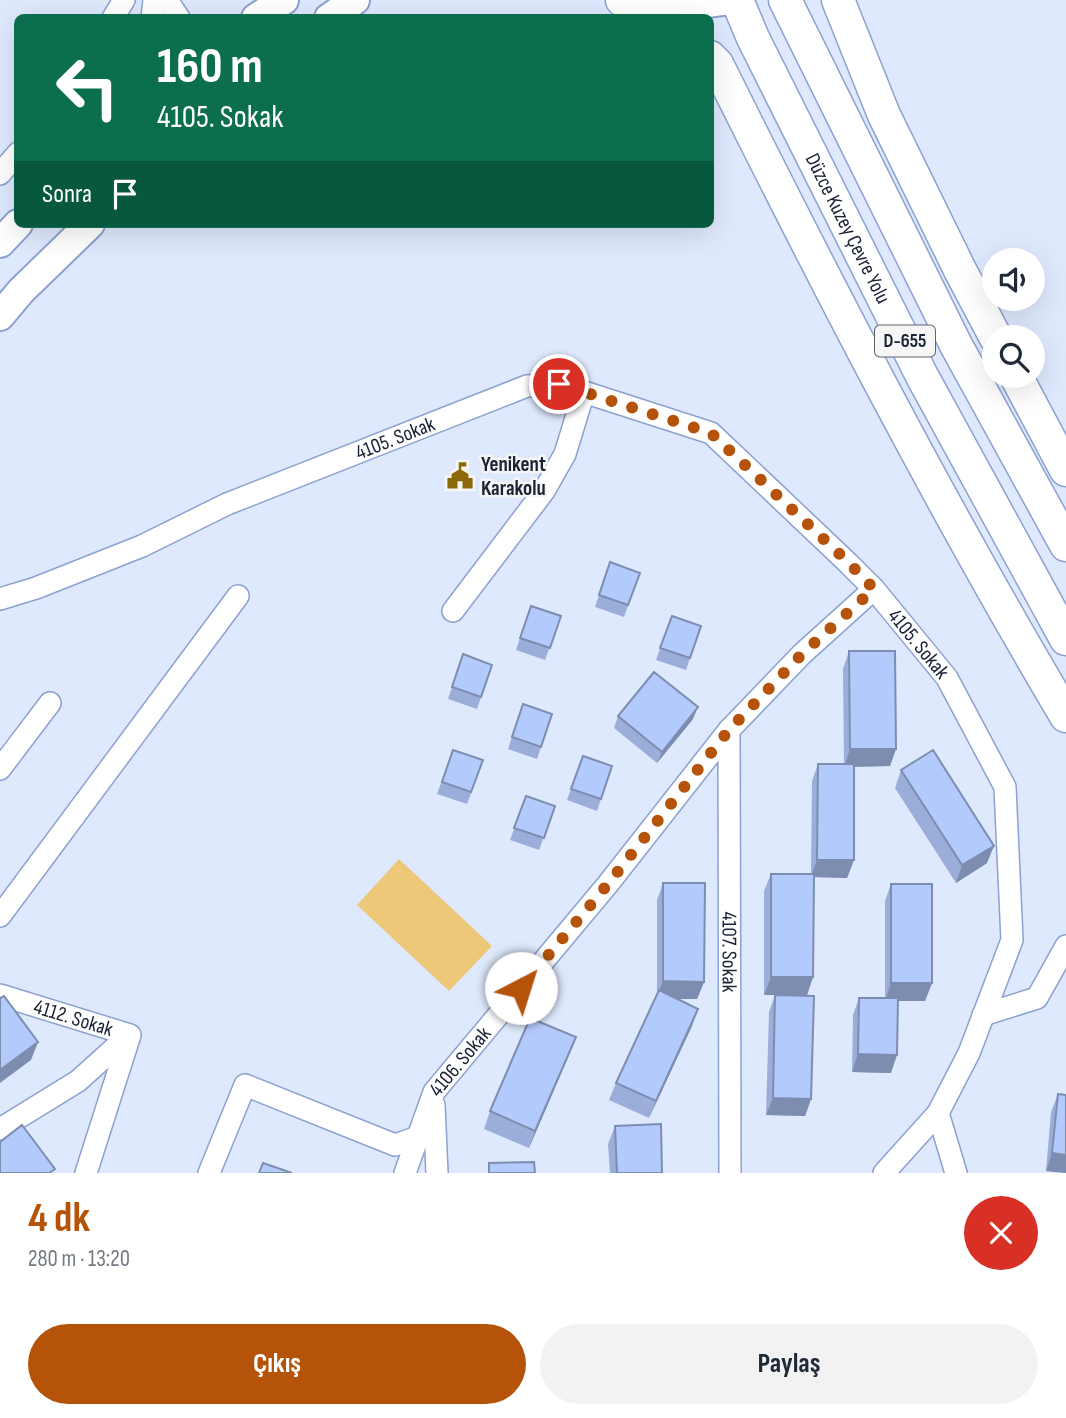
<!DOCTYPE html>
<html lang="tr">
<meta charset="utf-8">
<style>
body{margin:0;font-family:"Sofia Sans Condensed",sans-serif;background:#f2f2f3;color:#1f2937;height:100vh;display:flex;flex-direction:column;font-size:26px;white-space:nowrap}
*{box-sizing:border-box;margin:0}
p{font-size:23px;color:#747a83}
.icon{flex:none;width:38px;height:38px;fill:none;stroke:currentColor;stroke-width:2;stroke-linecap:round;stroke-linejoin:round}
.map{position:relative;height:1173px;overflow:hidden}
.side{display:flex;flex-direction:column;background:#fff;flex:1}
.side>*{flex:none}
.top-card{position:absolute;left:14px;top:14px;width:700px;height:214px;border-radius:10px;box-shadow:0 7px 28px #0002;background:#0b6e4f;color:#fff;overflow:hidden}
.tools{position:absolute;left:982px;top:248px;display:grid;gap:14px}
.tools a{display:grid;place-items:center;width:63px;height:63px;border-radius:50%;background:#fff;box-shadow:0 7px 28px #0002;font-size:35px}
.pin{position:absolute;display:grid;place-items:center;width:60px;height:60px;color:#fff;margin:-30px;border:4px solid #fff;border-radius:50%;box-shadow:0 2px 7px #0007}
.me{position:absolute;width:77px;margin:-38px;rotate:40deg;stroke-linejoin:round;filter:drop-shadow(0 0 5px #0008)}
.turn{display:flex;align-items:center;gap:24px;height:147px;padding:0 28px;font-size:32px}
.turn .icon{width:91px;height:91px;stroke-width:2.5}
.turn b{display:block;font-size:49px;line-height:60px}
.then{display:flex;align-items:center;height:66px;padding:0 28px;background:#0003;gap:14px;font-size:26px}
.round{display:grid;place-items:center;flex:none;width:74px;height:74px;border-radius:37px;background:#f2f2f3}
.headline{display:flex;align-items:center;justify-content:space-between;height:119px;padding:0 28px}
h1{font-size:42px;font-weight:700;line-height:52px;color:#b45309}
.primary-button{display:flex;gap:14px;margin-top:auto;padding:14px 28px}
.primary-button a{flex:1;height:80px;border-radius:42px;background:#b45309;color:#fff;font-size:28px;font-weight:700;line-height:80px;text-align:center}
.primary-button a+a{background:#f2f2f3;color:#1f2937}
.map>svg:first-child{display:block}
</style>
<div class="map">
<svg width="1066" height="1173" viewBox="0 0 1066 1173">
<rect width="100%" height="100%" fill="#dfe9fd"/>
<path fill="#edc879" d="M399,859L492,946L449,991L357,905Z"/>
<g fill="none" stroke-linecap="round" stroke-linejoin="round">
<g stroke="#8ba1d1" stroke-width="24">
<g id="minor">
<path d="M167,0L179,18"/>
<path d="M113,18L124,0"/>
<path d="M152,18L154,0"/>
<path d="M0,174L18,153"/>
<path id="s1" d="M0,599L36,588L142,546L227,504L527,386L559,384L711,433L848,563L874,589L947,678L1005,787L1012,940L969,1053L938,1113L884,1173"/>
<path d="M453,611L544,491L565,454L584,392"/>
<path id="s2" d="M729,730L730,1173"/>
<path d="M0,769L50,703"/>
<path d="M0,916L238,596"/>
<path id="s3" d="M0,995L130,1035L86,1173"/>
<path d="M983,1015L1037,998L1066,946"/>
<path d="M434,1105L437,1173"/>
<path d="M938,1113L956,1173"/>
<path d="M0,1129L78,1081L128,1036"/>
<path d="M209,1173L245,1085L395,1145L418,1137"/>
<path id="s4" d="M405,1173L434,1092L608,884L729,730L802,654L874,589"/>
</g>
</g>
<g stroke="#8ba1d1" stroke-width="32">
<path id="major" d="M634,0L681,7L730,0
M256,18L284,0
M329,18L355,0
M0,243L18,224
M0,316L21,291L90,224"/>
</g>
<g stroke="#8ba1d1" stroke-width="35">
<g id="highway">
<path d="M622,0L657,18"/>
<path id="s5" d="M737,0L753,38L922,376L1066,639"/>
<path d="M785,0L956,345L1066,545"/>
<path d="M838,0L884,115L960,270L996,338"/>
<path d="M710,57L717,64C827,285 940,504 1066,716"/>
<path d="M1016,376L1066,470"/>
</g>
</g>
<use href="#minor" stroke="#fff" stroke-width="21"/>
<use href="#major" stroke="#fff" stroke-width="28"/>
<use href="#highway" stroke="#fff" stroke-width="32"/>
</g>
<path fill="#9aaed9" d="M610,562L640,573L624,617L595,607Z
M531,606L561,616L545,660L516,650Z
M672,616L701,626L686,670L656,660Z
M849,651L896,749L890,766L854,767V860L847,878L814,877L813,977L807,995L811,1099L805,1116L766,1115L769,1012L775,995H764V891L771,874H811L812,781L818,764H844L843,669Z
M463,654L492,665L477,709L448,699Z
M523,704L552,714L537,759L508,749Z
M618,716L693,719L657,763L614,728Z
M453,750L483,760L467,804L437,794Z
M583,756L612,766L597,811L567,800Z
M901,770L987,863L956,883L895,788Z
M526,796L555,806L539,850L510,840Z
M663,883L704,982L697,999H678L692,1026L649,1118L609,1100L616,1083L657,995V900Z
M891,884L932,983L925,1001H898L891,1073L852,1072L853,1015L859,998H885V901Z
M576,1037L569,1055L529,1148L484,1129L490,1111Z
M1058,1094L1066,1095V1173L1046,1171L1051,1112Z
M615,1126L662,1173H610L608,1144Z"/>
<path fill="#7d8db0" d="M698,707L693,719L657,763L662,752Z
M850,749H896L890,766L844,767Z
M994,846L987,863L956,883L962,865Z
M817,860H854L847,878L811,877Z
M771,977H813L807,995H764Z
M663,981L704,982L697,999H656Z
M891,983H932L925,1001H885Z
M698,1009L692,1026L649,1118L656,1101Z
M576,1037L569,1055L529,1148L535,1131Z
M38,1042L31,1060L0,1083V1070Z
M858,1054L897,1055L891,1073L852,1072Z
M773,1098L811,1099L805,1116L766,1115Z
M1052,1153L1066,1155V1173L1046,1171Z"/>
<path fill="#b3cafc" stroke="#7d8db0" stroke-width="2" d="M610,562L640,573L628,605L599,595Z
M531,606L561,616L550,648L520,638Z
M672,616L701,626L690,658L660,648Z
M849,651H895L896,749H850Z
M463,654L492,665L481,697L452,687Z
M654,672L698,707L662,752L618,716Z
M523,704L552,714L541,747L512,737Z
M453,750L483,760L471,792L442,782Z
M933,750L994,846L962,865L901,770Z
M583,756L612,766L601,799L571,789Z
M818,764H854V860H817Z
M526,796L555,806L544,838L514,828Z
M771,874H814L813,977H771Z
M663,883H705L704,982L663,981Z
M891,884H932V983H891Z
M659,990L698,1009L656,1101L616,1083Z
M775,995L814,996L811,1099L773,1098Z
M4,996L38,1042L0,1070V998Z
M859,998H898L897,1055L858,1054Z
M530,1018L576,1037L535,1131L490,1111Z
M1058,1094L1066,1095V1155L1052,1153Z
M661,1124L662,1173H617L615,1126Z
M22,1125L55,1169L49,1173H0V1142Z
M534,1162L535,1173H489V1163Z
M263,1163L292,1173H259Z"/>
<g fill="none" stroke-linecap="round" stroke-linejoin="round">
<path stroke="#b45309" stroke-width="12" stroke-dasharray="0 21.6" d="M521,988L608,884L729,730L802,654L874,589L849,563L711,433L559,384"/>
</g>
<defs>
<g id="civic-bare" transform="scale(2.1)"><path d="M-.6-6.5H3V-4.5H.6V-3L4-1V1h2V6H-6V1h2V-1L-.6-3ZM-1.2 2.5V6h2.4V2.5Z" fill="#8b6909" stroke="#f6f6f6" stroke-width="2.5" paint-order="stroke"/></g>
</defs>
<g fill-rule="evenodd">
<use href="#civic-bare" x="460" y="476"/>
</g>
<g text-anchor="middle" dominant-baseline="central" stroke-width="5" stroke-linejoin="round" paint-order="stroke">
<rect fill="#f6f6f6" stroke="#5c626f" stroke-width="2" x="875" y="325.5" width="60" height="31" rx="5"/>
<g font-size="19" font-weight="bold" fill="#1a2235">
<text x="905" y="341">D-655</text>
</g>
<g font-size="21" fill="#1a2235" stroke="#f6f6f6">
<text stroke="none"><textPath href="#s5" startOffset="254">Düzce Kuzey Çevre Yolu</textPath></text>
<text stroke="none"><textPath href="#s1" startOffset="427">4105. Sokak</textPath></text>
<text stroke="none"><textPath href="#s1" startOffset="1057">4105. Sokak</textPath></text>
<text stroke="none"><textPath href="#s2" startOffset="222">4107. Sokak</textPath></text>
<text stroke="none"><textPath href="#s3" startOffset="77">4112. Sokak</textPath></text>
<text stroke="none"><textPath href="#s4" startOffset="126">4106. Sokak</textPath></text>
</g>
<g font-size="21" font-weight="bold" fill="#1a2235" stroke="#f6f6f6" text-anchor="start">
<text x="481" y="464">Yenikent<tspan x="481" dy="24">Karakolu</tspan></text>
</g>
</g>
</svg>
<div class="tools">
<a><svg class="icon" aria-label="sound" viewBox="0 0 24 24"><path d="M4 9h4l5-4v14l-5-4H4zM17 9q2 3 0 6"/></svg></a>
<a><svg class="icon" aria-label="search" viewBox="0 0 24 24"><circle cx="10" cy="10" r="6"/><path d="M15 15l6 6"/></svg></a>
</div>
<div class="pin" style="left:559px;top:384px;background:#d93025"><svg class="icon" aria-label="arrive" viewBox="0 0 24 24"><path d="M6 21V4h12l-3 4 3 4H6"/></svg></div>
<svg class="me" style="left:521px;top:988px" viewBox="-20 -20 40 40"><circle r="19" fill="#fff"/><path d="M0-13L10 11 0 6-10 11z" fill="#b45309"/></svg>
<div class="top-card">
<div class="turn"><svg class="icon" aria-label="left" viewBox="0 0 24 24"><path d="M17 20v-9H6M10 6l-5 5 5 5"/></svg><div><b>160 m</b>4105. Sokak</div></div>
<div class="then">Sonra<svg class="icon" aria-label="arrive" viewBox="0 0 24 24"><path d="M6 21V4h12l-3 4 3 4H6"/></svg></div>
</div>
</div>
<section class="side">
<div class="headline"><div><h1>4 dk</h1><p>280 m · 13:20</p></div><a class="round" style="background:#d93025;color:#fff"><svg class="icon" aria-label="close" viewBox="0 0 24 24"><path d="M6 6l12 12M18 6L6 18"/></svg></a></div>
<div class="primary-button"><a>Çıkış</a><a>Paylaş</a></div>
</section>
